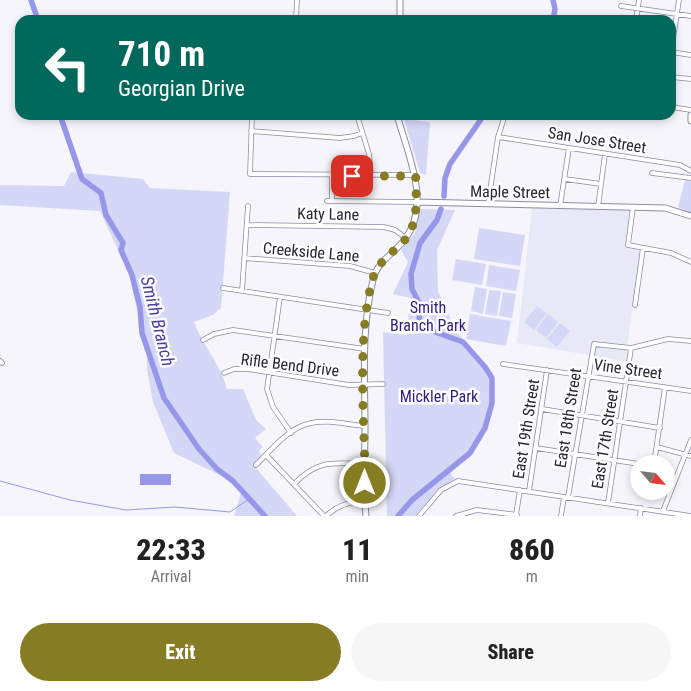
<!DOCTYPE html>
<style>
body{margin:0;font-family:"Roboto Condensed",sans-serif;background:#f6f6f6;color:#222;height:100vh;display:flex;flex-direction:column;font-size:19px;white-space:nowrap}
*{box-sizing:border-box;margin:0}
p{font-size:16px;color:#767676}
.icon{flex:none;width:28px;height:28px;fill:none;stroke:currentColor;stroke-width:2;stroke-linecap:round;stroke-linejoin:round}
.map{position:relative;height:516px;overflow:hidden}
.side{display:flex;flex-direction:column;background:#fff;flex:1}
.side>*{flex:none}
.hud{position:absolute;left:15px;top:15px;width:661px;height:105px;border-radius:15px;box-shadow:0 2px 8px #0003;background:#00695c;color:#fff;overflow:hidden}
.needle{width:32px;rotate:118deg}
.controls{position:absolute;left:630px;top:455px;display:grid;gap:10px}
.controls a{display:grid;place-items:center;width:45px;height:45px;border-radius:50%;background:#fff;box-shadow:0 2px 8px #0003;font-size:25px}
.pin{position:absolute;display:grid;place-items:center;width:42px;height:42px;color:#fff;margin:-21px;border-radius:10px;box-shadow:0 2px 8px #0006}
.me{position:absolute;width:55px;margin:-28px;rotate:0deg;stroke-linejoin:round;filter:drop-shadow(0 0 4px #0008)}
.turn{display:flex;align-items:center;gap:18px;height:105px;padding:0 20px;font-size:22px}
.turn .icon{width:65px;height:65px;stroke-width:2.5}
.turn b{display:block;font-size:35px;line-height:42px}
.eta{display:flex;justify-content:space-evenly;align-items:center;height:85px;text-align:center}
.eta b{font-size:30px;font-weight:800;line-height:35px}
.cta{display:flex;gap:10px;margin-top:auto;padding:10px 20px}
.cta a{flex:1;height:58px;border-radius:30px;background:#867d23;color:#fff;font-size:20px;font-weight:800;line-height:58px;text-align:center}
.cta a+a{background:#f6f6f6;color:#222}
.map>svg:first-child{display:block}
</style>
<div class="map">
<svg width="691" height="516" viewBox="0 0 691 516">
<rect width="100%" height="100%" fill="#f5f5fb"/>
<path fill="#e8e9f7" d="M532,207L635,209L630,247L641,249L625,361L517,343Z"/>
<path fill="#d5d7f7" d="M404,119L430,122L426,175L420,173Z
M71,172L143,179L150,188L230,192L221,308L213,315L194,322C203,346 221,365 227,389H243L256,420L266,429L255,438L263,447L259,451L264,461L256,468L297,516H234L241,493L226,478L174,453L153,402L147,370V354L129,274L100,211L0,205V185L64,186Z
M685,180L691,181V213L678,207Z
M420,209L455,210L437,250L438,291L456,331L490,371L494,387L487,426L472,452L450,473L455,479L437,490L415,516H387L383,332L406,335L411,298L393,294L408,262L401,250L415,233Z
M479,228L525,235L520,266L474,259Z
M456,259L486,264L482,285L452,280Z
M489,265L520,270L516,291L486,286Z
M475,287L487,289L483,314L471,311Z
M489,290L501,291L497,316L485,314Z
M503,292L516,294L512,318L499,316Z
M537,306L547,313L534,330L524,322Z
M470,314L511,321L506,346L466,339Z
M548,314L558,322L546,338L536,330Z
M560,323L570,331L557,347L547,339Z"/>
<path fill="#9797ea" d="M140,474H171V485H140Z"/>
<g fill="none" stroke-linecap="round" stroke-linejoin="round">
<path stroke="#9797ea" stroke-width="1" d="M0,481L70,500L126,510L175,507L230,512L249,499"/>
<path stroke="#9797ea" stroke-width="5.5" d="M31,0L38,20
M553,0L555,9L553,20
M60,115L82,179L101,193L106,215L123,243L121,250L132,275L140,307L142,333L164,398L199,449L217,469L233,481L265,516
M444,196L445,178L450,164L484,115
M398,516L412,500L470,453L485,428L492,403V378L485,367L463,342L424,328L419,321L420,305L412,289L411,274L420,243L437,220L441,209"/>
<g stroke="#8a8ca5" stroke-width="5.5">
<path id="street" d="M621,6L691,16
M296,20L297,0
M636,20L639,0
M671,52L679,0
M671,52L691,55
M671,77L691,79
M671,107L691,110
M252,115L250,174L415,175
M357,115L369,154L371,176
M251,131L340,138L354,136L362,133
M498,137L680,165L691,171
M652,173L691,178
M565,179L601,184
M332,200V176
M327,201L416,202
M488,204L498,137L505,115
M560,206L569,148
M598,207L605,154
M633,207L628,245L671,253L691,262
M247,225L384,227L395,230L406,238
M244,258L350,266L375,273
M223,288L388,313
M242,291L248,206
M280,297L267,389L273,407L291,433
M635,305L643,248
M203,340L214,334L233,330L365,349
M0,361L2,363
M503,364L691,391
M224,373L234,369H248L349,385L383,384
M542,409L660,428
M657,447L691,456
M536,448L639,464
M266,455L324,516
M654,464L665,387
M256,465C271,450 289,427 311,423C328,419 348,425 365,426
M294,484C318,459 333,463 365,464
M529,491L547,370
M568,497L594,344L631,348L668,339L691,341
M608,503L631,348
M663,511L691,440
M516,515L520,490
M326,516C338,505 349,502 365,501
M419,516L441,490L458,481L691,516
M456,516L477,510L517,515
M561,516L564,497
M640,516L641,508"/>
</g>
<g stroke="#8a8ca5" stroke-width="7">
<path id="secondary" d="M400,20V0
M691,115V121
M416,202L665,208L691,216
M366,516C363,487 365,457 365,428C365,379 361,329 373,280C377,261 394,254 405,239C432,204 407,152 397,115"/>
</g>
<use href="#street" stroke="#fff" stroke-width="4"/>
<use href="#secondary" stroke="#fff" stroke-width="5"/>
</g>
<g fill="none" stroke-linecap="round" stroke-linejoin="round">
<path stroke="#867d23" stroke-width="9" stroke-dasharray="0 16.2" d="M352,176H415L416,178C416,201 419,226 402,243C391,254 377,263 373,278C356,337 365,421 365,483"/>
</g>
<g text-anchor="middle" dominant-baseline="central" stroke-width="5" stroke-linejoin="round" paint-order="stroke">
<g font-size="16" fill="#262731" stroke="#fff">
<text transform="translate(597 140) rotate(9)">San Jose Street</text>
<text transform="translate(510 192) rotate(1)">Maple Street</text>
<text transform="translate(328 214) rotate(1)">Katy Lane</text>
<text transform="translate(311 252) rotate(5)">Creekside Lane</text>
<text transform="translate(290 365) rotate(7)">Rifle Bend Drive</text>
<text transform="translate(628 369) rotate(8)">Vine Street</text>
<text transform="translate(568 418) rotate(-81)">East 18th Street</text>
<text transform="translate(526 429) rotate(-81)">East 19th Street</text>
<text transform="translate(605 439) rotate(-81)">East 17th Street</text>
</g>
<g font-size="16" fill="#2f1c7c" stroke="#fff">
<text x="428" y="307">Smith<tspan x="428" dy="18">Branch Park</tspan></text>
<text x="439" y="396">Mickler Park</text>
</g>
<g font-size="18" font-style="italic" fill="#4b40a1" stroke="#fff">
<text transform="translate(158 321) rotate(76)">Smith Branch</text>
</g>
</g>
</svg>
<div class="controls">
<a><svg class="needle" viewBox="-14 -14 28 28"><path d="M0-13l5 13h-10z" fill="#e53935"/><path d="M0 13l5-13h-10z" fill="#767676"/></svg></a>
</div>
<div class="pin" style="left:352px;top:176px;background:#d93025"><svg class="icon" aria-label="arrive" viewBox="0 0 24 24"><path d="M6 21V4h12l-3 4 3 4H6"/></svg></div>
<svg class="me" style="left:365px;top:483px" viewBox="-20 -20 40 40"><circle r="17" fill="#867d23" stroke="#fff" stroke-width="3"/><path d="M0-11L8 9 0 5-8 9z" fill="#fff"/></svg>
<div class="hud">
<div class="turn"><svg class="icon" aria-label="left" viewBox="0 0 24 24"><path d="M17 20v-9H6M10 6l-5 5 5 5"/></svg><div><b>710 m</b>Georgian Drive</div></div>
</div>
</div>
<section class="side">
<div class="eta">
<div><b>22:33</b><p>Arrival</p></div>
<div><b>11</b><p>min</p></div>
<div><b>860</b><p>m</p></div>
</div>
<div class="cta"><a>Exit</a><a>Share</a></div>
</section>
